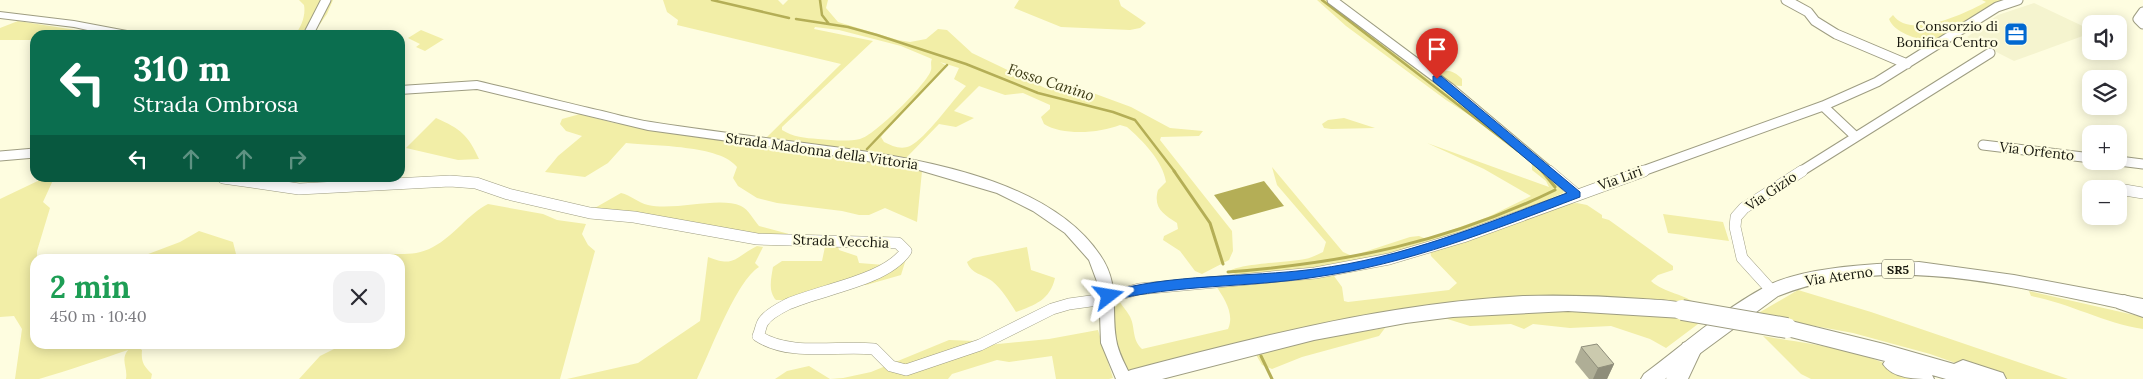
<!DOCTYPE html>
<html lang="it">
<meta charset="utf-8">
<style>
body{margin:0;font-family:Lora,serif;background:#f2f2f3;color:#2b2b33;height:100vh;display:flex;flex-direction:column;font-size:19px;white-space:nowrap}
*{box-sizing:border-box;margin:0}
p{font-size:16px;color:#7c7c81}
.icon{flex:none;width:28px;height:28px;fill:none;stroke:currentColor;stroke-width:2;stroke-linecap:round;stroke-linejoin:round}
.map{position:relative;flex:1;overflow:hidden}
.side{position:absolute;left:30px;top:254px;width:375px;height:95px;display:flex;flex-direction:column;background:#fff;border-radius:15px;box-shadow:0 2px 12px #0003}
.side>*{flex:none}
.banner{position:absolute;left:30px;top:30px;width:375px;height:152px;border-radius:15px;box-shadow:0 2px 12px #0003;background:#0b6e4f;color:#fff;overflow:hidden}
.buttons{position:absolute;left:2082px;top:15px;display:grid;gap:10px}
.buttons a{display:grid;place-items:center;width:45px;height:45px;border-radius:10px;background:#fff;box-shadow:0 2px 12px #0003;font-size:25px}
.pin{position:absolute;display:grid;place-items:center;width:42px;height:42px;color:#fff;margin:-51px -21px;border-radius:50% 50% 50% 0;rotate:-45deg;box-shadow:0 0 5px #0007}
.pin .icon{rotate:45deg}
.me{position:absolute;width:55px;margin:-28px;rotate:76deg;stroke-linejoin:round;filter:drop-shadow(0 0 4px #0008)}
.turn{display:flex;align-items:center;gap:18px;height:105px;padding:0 20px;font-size:22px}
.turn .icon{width:65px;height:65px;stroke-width:2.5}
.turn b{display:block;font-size:35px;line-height:42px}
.lanes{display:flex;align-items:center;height:48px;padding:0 20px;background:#0003;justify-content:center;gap:25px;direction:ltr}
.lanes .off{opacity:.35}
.round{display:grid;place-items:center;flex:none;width:52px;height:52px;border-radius:15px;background:#f2f2f3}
.overview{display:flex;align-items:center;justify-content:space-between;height:85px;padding:0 20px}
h1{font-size:30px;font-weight:700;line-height:38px;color:#1e9e55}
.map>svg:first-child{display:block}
</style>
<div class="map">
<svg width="2143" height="379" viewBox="0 0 2143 379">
<rect width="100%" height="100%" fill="#fefde0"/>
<path fill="#f5f4cf" d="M2034,3L2091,30V33L2014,61L1967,37L1998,15Z"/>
<path fill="#f2eea7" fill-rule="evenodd" d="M299,0H333L327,14L320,24L313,23L304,35H295C301,27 306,16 304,5Z
M663,0H778L783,5L788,0H828L826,8L838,22L898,40L910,42L926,39L938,29L947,30L972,53L1045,88L1062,92L1093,93L1131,107L1170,128L1203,131L1199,136L1161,137L1160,140L1232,231L1233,251L1229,260L1202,274L1195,271L1180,251L1163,240L1164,236L1178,229L1177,223C1163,214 1153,208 1158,190L1166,182C1163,161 1142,140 1127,127L1120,125C1100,133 1063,136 1044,124L1041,117L1050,109V105L1023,93L1005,95L979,86L954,111L974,118L956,127L939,124L906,158L766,138L841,64L677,25L678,20L667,12ZM815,27L839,30L901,46L932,59C930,63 932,66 931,70C928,83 874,136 860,139C847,142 832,140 818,139C805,138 793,137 782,130V127L873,41L814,29ZM940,62L959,68L954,79L966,86C953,100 925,139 910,146C901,150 892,146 884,142L881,137L884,133L947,66Z
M1019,0H1119L1121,6L1146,23L1140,28L1130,30L1061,27L1014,8Z
M1317,0H1326L1473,111L1508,140L1446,100L1346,26Z
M1982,0H2012L1995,5L1930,43C1917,38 1894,33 1889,19L1893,15C1910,40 1966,13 1986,2Z
M18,21L108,35H35V40H0V28Z
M421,30L443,39H444L425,51L416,47L420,44L408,38Z
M1434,68L1439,72C1449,69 1455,72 1462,79V86L1448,85L1431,69Z
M580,114L614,123L848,156L922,171L917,222L885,208L869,215H859L842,211L777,203L757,198L738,186L733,178L737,167C721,145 653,146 626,143L608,163L585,177L545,172L558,156L582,136L566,131L560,124L562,119Z
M436,118C461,129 468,135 479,159L458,160L406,148Z
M1344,118L1375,128L1331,129L1324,128L1322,124L1328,120Z
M1427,143L1549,187L1546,181L1532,170V165L1527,156L1564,189L1563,193L1538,204L1415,247L1349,264L1237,275L1230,271C1237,264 1290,262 1305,259C1311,258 1317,255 1323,252L1326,242L1277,185L1272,167L1343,252L1352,256L1410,237L1419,236L1426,239L1488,217L1531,196L1484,169Z
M44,178H54L43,202L50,208L37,251V259H35V344H151L139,348L142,350C141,361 143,366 152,374L151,379H126C128,367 120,360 128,350C98,360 67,371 39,379C32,379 22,379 15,379L22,329L14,316L0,317V199Z
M621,193C631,195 638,203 648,205C676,211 719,196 741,206C749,210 753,219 759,226L789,234V236L781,238L593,209Z
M1577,203L1587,205L1602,215V218L1609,220L1673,266V270L1658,275L1651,281C1664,293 1686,294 1697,305L1485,301L1126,374L1115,348L1114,308L1120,302C1123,307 1126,310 1129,315C1136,326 1131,339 1142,349L1228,329C1235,314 1224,298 1216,286L1334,276L1342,287L1344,301L1348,302L1449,290L1457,283L1431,256L1430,250L1569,204Z
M488,204L543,214L557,220L586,224L582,234L588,245L595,251L560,379H299L320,356L344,344H400V319L403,318L400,311V259H364C373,257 382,254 391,254C407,254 418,255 433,247C454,236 468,214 488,204Z
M1663,214L1723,222L1729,241L1668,233Z
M199,231L233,242L236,254L233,259H135L180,242Z
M826,242L837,243L839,250L857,256L859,263L897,266L906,259L901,275L866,285L850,282L804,300H776C768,291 771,279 773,267L782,261H822Z
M757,246L763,247L755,263L759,267C736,281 710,353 697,379H567L638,363L700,321L708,257C735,268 735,257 757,246Z
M1027,247L1031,270L1055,278C1050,300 1035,305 1016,312C1009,301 1002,289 992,281C983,274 971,274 967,262L973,258Z
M1798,290L1871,312L2068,379H2001L1930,354L1853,333L1755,315Z
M2029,291L2143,317V329C2104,323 2069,303 2031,296Z
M1550,310L1662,316L1702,321L1666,348L1650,339L1611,326L1570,328L1533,324L1524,329L1511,324L1470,326L1441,317Z
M1385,328L1379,336L1302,357L1272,369L1262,365L1255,353L1335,336Z
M1098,330L1113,378L1109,379H1056L1052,356L1009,362L997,360L952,374L948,379H775L787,371L809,366L830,379L843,378L871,372L949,340L975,341L988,345L1049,339Z
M1763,336C1813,345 1871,350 1915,379H1811L1801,374Z"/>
<path fill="#b4ae56" d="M1264,181L1284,206L1233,220L1214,195Z"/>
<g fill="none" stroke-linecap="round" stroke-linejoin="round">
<path stroke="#b4ae56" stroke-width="2.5" d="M712,0L789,18
M820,0L822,15L829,24
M1322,0L1518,151
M796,19L848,27L877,35L966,64L1038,93L1113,112L1135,120L1175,172
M867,149L947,65
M1538,167L1543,172"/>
<path stroke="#b4ae56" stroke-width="3" d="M1174,171L1210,223L1223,264
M1542,171L1555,187
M1228,272C1345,263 1449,242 1555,190
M1261,356L1272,379"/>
<g stroke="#9e9d82" stroke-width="11">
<path id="street-far1" d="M1332,0L1450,88L1550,172
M1786,0L1808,12L1815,21L1836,34L1907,64
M2143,12L2138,19L2143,24
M308,35L326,0
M1823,106L1856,137
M1983,145L2091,158
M0,156L35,153
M2119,161L2143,164
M1640,172L1823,106L1877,82L1997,7L2018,0
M1800,172L1990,53"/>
</g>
<g stroke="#9e9d82" stroke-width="12">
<path id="street" d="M1549,171L1576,194
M223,178L299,189L450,181L476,183L508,194L590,213L634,217L757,239L898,243L906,251C885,281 822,289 788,304C780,308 768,314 763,322C761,325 760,332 758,336C790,357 838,345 874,349L891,366L906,370L980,345L1052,309L1069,304L1098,300L1139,289L1315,273L1389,259L1463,237L1644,171
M2101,186L2143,193
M1772,291L1742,258L1735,227L1736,217L1744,208L1802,171"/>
</g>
<g stroke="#9e9d82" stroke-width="2">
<path id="secondary" d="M0,12L74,21L127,31L133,35H110L74,27L0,18Z
M477,81C516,90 554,100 593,109C612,113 631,119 651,122C702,130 753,136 804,143C895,155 1044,172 1100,255C1120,284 1111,307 1116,339C1118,353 1126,366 1132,379H1116L1101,343L1099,287L1089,260L1065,233L1033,211L997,193L919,170L838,156L648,130L477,89L400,94V86Z"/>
</g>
<g stroke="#9e9d82" stroke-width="2">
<path id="primary" d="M1919,262L2014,275L2143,299V313C2026,290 1894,250 1778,296L1665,379H1641L1644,374C1683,345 1722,310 1765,287C1804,266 1875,264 1919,262Z"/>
</g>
<g stroke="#9e9d82" stroke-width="2">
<path id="highway" d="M2124,295L2143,301V317L2117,308L2114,303L2117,298Z
M1523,296C1563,295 1603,296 1643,299C1659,300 1675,300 1689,305L1692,310L1689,315L1682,318L1568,311L1453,317L1406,323L1314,340L1162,379H1120L1123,373L1131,370C1260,336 1389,303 1523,296Z
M1787,320L1884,344L1954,364L1963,360L2003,373L2006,379H1946L1932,375L1934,379C1916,379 1893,379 1883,364L1885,361L1779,334L1776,328L1779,322Z
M1691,341L1699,343L1702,349L1688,379H1666L1683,343Z"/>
</g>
<use href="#street-far1" stroke="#fff" stroke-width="9"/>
<use href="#street" stroke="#fff" stroke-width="11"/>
<use href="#secondary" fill="#fff" fill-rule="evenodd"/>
<use href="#primary" fill="#fff" fill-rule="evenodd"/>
<use href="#highway" fill="#fff" fill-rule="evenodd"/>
<g stroke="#9e9d82" stroke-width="22" stroke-linecap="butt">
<path id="highway-bridge" d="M1682,310L1787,328"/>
</g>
<use href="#highway-bridge" stroke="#fff" stroke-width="20"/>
</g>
<path fill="#afae96" d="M1581,347L1614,364L1607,379H1589L1575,362Z"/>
<path fill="#8e8d7a" d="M1614,364L1607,379H1593L1598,368Z"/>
<path fill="#cbcaae" stroke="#8e8d7a" d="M1597,344L1614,364L1598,368L1581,347Z"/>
<path fill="#1a73e8" stroke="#114b97" d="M1433,76H1441L1580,192V197C1493,230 1408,264 1316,277C1247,288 1177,284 1109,301L1105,300L1103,296L1105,293C1171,273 1246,278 1315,269C1403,258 1485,224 1567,193L1433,81Z"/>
<defs>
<g id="office-square" transform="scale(1.25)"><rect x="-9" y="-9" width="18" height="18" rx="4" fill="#0068d0" stroke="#fefde0"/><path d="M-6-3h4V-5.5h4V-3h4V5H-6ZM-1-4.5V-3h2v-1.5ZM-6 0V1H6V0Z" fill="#fff"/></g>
</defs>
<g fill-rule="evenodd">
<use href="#office-square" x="2016" y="34"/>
</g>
<g text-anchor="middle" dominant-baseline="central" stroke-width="4.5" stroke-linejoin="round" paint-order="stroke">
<rect fill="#fefde0" stroke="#5d5d4d" stroke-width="1" x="1882" y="259.5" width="32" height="19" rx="4"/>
<g font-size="12" font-weight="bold" fill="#18180e">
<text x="1898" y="269">SR5</text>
</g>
<g font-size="14" fill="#18180e" stroke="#fefde0" text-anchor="end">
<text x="1998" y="26">Consorzio di<tspan x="1998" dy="16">Bonifica Centro</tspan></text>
</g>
<g font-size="14" fill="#18180e" stroke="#fefde0">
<text transform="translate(822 151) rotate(8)">Strada Madonna della Vittoria</text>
<text transform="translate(2037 151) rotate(7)">Via Orfento</text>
<text transform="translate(1620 178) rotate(-20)">Via Liri</text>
<text transform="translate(1771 191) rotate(-34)">Via Gizio</text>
<text transform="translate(841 241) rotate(2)">Strada Vecchia</text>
<text transform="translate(1839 276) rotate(-8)">Via Aterno</text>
</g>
<g font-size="15" font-style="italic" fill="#3b3913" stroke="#fefde0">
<text transform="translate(1051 82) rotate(18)">Fosso Canino</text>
</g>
</g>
</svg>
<div class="buttons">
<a><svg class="icon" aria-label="sound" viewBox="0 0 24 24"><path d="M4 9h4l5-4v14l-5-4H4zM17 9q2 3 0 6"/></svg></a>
<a><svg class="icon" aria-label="layers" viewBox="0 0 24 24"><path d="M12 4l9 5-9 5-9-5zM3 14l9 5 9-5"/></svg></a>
<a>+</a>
<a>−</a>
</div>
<div class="pin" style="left:1437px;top:79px;background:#d93025"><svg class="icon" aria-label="arrive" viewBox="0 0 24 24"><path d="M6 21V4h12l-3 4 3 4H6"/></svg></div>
<svg class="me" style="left:1109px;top:296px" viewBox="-20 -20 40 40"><path d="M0-17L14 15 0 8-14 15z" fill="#1a73e8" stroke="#fff" stroke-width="4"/></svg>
<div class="banner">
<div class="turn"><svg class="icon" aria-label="left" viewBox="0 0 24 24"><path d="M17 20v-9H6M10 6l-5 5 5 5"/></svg><div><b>310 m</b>Strada Ombrosa</div></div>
<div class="lanes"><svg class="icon" aria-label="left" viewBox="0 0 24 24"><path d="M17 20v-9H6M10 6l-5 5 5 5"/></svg><svg class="icon off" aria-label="ahead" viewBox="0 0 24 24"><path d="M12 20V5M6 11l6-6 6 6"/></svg><svg class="icon off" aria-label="ahead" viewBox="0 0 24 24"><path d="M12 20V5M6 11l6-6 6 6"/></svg><svg class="icon off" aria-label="right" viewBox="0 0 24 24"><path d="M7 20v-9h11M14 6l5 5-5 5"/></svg></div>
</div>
<section class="side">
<div class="overview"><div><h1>2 min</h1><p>450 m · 10:40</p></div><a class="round"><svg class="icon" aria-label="close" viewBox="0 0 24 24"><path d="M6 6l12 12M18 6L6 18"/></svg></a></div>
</section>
</div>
